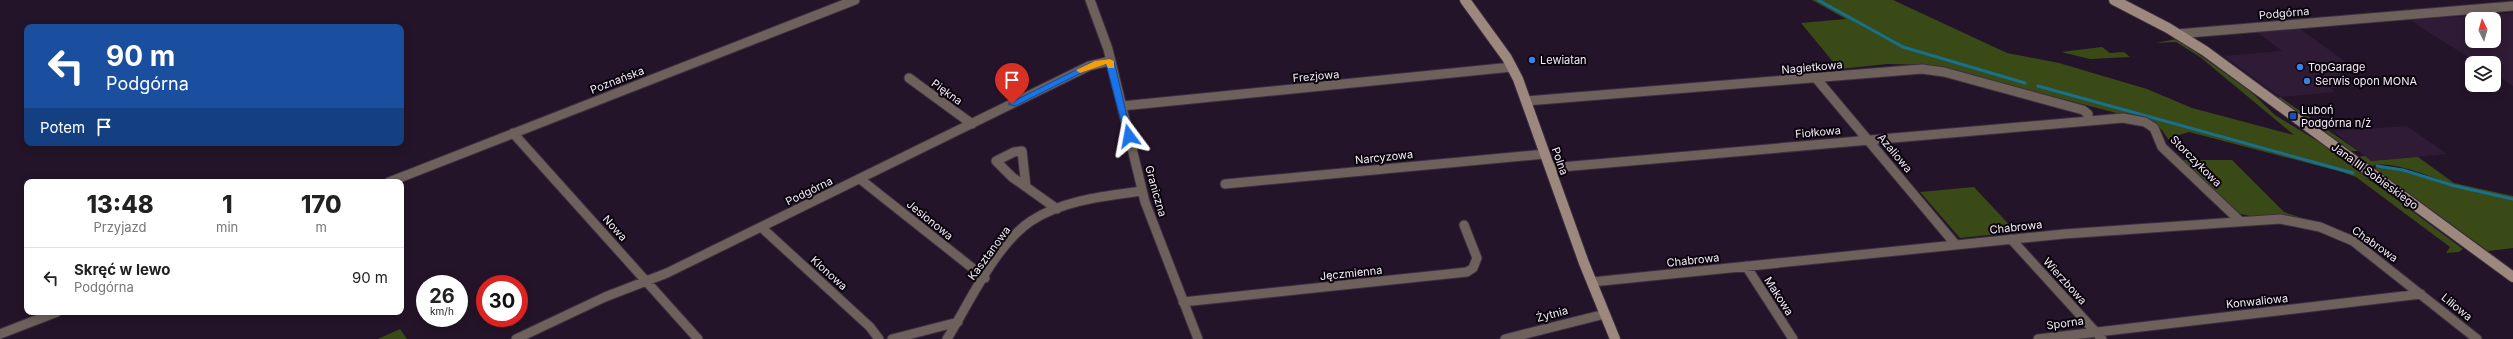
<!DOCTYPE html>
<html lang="pl">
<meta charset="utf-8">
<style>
body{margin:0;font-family:Inter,sans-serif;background:#f6f6f6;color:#222;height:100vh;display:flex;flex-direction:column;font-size:15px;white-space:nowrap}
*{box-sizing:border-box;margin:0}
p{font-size:13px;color:#767676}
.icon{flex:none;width:22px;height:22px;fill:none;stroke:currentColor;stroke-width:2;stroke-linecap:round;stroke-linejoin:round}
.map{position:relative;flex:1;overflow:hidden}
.details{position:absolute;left:24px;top:179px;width:380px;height:136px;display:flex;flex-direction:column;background:#fff;border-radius:8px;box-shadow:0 2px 10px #0003}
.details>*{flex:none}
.hud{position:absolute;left:24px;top:24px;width:380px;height:122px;border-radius:8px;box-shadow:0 2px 10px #0003;background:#1a4fa0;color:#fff;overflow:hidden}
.needle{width:26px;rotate:355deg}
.controls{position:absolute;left:2465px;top:12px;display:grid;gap:8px}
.controls a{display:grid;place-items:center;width:36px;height:36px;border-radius:8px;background:#fff;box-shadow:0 2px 10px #0003;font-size:20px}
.speed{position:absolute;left:416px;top:275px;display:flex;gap:8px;font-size:20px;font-weight:700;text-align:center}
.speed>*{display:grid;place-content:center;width:52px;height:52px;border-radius:50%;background:#fff;box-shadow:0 2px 10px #0003;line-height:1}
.speed small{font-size:10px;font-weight:400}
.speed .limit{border:6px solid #d22;background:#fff;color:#111}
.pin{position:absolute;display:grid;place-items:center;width:34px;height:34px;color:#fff;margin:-41px -17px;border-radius:50% 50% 50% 0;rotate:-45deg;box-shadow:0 0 4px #0007}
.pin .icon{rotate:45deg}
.me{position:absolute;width:44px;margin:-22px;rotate:347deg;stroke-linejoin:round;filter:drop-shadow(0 0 3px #0008)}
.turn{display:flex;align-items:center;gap:14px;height:84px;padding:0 16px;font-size:18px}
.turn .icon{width:52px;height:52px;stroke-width:2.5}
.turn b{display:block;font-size:28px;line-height:34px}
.then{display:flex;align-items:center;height:38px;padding:0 16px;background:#0003;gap:8px;font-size:15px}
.eta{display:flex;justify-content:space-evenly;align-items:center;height:68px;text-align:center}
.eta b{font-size:24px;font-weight:800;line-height:28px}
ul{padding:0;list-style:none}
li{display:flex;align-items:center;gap:12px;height:60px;padding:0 16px;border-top:1px solid #e0e0e0}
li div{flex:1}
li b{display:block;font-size:15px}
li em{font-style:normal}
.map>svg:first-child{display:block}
</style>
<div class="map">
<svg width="2513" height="339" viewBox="0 0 2513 339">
<rect width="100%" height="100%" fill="#241429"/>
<path fill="#2f1b35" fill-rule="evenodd" d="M2513,13V86L2494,74V63H2477L2410,20ZM2472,19H2494V41H2472Z
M2297,27L2346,62L2329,63L2360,86L2330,88L2335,92L2280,97L2224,56L2282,51L2254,30Z
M2407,126L2447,154L2371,161L2333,131Z"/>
<path fill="#3a4a16" d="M1812,0H1893L2007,53L2059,63L2147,89L2192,108L2294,135L2200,57L2176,42L2155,43L2177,39L2249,90L2275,115L2319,142L2463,249L2459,252L2446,253L2450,247L2356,177L2342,172L2189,132L2172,137L2170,142L2162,130L2151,122L1932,65L1888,64L1839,69L1801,23L1846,19Z
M2102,47L2110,53L2124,52L2130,57L2090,59L2061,52Z
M2280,97L2358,151H2351L2278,98Z
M2365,156L2371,161L2418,157L2454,183L2513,196V198C2494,194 2474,190 2455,185C2434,179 2392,159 2372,166L2358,157Z
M2182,160H2232L2284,212L2308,220C2284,215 2259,220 2237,213Z
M2379,167L2403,171L2455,187L2513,200V248L2488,251L2375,169Z
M1974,187L2016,232L1960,238L1920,192Z
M400,329L407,339H378Z"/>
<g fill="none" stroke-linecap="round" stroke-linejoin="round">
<path stroke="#17708d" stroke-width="3" d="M1818,0L1903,47L2025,83
M2038,86L2353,173
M2377,166L2403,170L2455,186L2513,199"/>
<g stroke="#3d2e42" stroke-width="11">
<path id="street" d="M1090,0L1108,49L1145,202L1198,339
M2177,34L2513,6
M1815,77L1956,245
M909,78L972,124
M1526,101L1922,69L1944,72L2083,110L2088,114V119
M1122,106L1512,67
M513,133L698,339
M1550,168L2123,118L2145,122L2154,128L2162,147L2240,221
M860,179L985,278
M389,182L855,0
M1225,184L1545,154
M1026,187L1022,151L1014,152L996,161L1012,177L1057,209
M761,227L870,327L879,339
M2011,239L2102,339
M1746,266L1793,339
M1592,282L2064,234L2280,219L2320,227L2353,241L2477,339
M1183,302L1467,272L1473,268L1477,258L1464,225
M0,334L57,312
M516,339L605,297L667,273L1089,66L1110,61
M892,339L958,322
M947,339C970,302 995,245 1031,221C1063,200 1105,196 1142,191
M1505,339L1605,314
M2038,339L2421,294"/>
</g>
<g stroke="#3d2e42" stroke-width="12">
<path id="secondary" d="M1465,0L1507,58L1518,79L1584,263L1615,339
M2114,0L2168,28L2205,51L2513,277"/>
</g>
<use href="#street" stroke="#6e605a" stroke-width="9"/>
<use href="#secondary" stroke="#9d887d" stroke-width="10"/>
</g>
<path fill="#1a73e8" stroke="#114b97" d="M1110,59L1114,61L1132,138L1125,136L1106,64L1095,66L1015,106L1008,104L1090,63Z"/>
<path fill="#f59e0b" d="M1110,59L1114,61V68H1108L1106,64L1080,73L1076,70L1095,61Z"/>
<g fill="#3f7fe0" stroke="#0a040c" stroke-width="1.5">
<circle cx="1532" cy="60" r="4"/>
<circle cx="2300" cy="67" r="4"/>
<circle cx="2307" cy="81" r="4"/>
</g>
<rect fill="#1a4fb4" stroke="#0a040c" stroke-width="1.5" x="2289" y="112" width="8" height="8" rx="2"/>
<g text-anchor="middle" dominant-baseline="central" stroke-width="4" stroke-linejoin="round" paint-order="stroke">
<g font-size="11" fill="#f6ebf9" stroke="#0a040c">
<text transform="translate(2284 13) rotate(-5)">Podgórna</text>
<text transform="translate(1812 67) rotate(-5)">Nagietkowa</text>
<text transform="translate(1316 76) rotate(-5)">Frezjowa</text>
<text transform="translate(617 80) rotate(-21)">Poznańska</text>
<text transform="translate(947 92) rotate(36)">Piękna</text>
<text transform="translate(1818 132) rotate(-5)">Fiołkowa</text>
<text transform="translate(1895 153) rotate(50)">Azaliowa</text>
<text transform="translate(1384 157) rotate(-6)">Narcyzowa</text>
<text transform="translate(1560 161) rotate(71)">Polna</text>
<text transform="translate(2196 161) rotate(45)">Storczykowa</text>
<text transform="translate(2375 176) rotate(36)">Jana III Sobieskiego</text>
<text transform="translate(809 191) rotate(-26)">Podgórna</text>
<text transform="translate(1156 191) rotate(74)">Graniczna</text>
<text transform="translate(930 220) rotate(39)">Jesionowa</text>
<text transform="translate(2016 227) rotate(-6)">Chabrowa</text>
<text transform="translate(615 228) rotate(48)">Nowa</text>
<text transform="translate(2375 244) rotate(35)">Chabrowa</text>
<text transform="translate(989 253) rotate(-54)">Kasztanowa</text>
<text transform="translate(1693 260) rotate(-6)">Chabrowa</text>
<text transform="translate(829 273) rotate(42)">Klonowa</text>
<text transform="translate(1351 273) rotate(-6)">Jęczmienna</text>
<text transform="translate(2065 281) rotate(48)">Wierzbowa</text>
<text transform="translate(1779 296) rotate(57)">Makowa</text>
<text transform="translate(2257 301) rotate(-6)">Konwaliowa</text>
<text transform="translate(2457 307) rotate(39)">Liliowa</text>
<text transform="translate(1552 314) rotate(-15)">Żytnia</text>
<text transform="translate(2065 323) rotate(-8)">Sporna</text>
</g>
<g font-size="11" fill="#f6ebf9" stroke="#0a040c" text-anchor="start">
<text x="1540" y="60">Lewiatan</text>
<text x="2308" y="67">TopGarage</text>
<text x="2315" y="81">Serwis opon MONA</text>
<text x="2301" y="110">Luboń<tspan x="2301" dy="13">Podgórna n/ż</tspan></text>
</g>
</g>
</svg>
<div class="controls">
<a><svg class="needle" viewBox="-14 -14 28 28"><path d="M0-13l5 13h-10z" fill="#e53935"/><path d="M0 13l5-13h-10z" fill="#767676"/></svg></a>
<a><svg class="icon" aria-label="layers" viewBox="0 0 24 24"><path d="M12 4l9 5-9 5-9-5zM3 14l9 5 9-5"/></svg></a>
</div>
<div class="speed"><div>26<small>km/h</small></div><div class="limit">30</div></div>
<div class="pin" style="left:1012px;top:104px;background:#d93025"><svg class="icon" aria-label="arrive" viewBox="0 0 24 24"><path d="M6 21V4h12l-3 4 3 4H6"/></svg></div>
<svg class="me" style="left:1129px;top:136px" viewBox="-20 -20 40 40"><path d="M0-17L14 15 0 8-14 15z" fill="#1a73e8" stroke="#fff" stroke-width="4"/></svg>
<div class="hud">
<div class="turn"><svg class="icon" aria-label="left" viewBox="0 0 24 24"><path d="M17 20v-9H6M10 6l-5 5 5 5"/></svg><div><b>90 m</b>Podgórna</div></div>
<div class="then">Potem<svg class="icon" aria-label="arrive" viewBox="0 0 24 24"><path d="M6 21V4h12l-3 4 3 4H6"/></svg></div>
</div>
<section class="details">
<div class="eta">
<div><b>13:48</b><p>Przyjazd</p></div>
<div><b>1</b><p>min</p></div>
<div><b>170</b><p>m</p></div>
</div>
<ul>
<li><svg class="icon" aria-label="left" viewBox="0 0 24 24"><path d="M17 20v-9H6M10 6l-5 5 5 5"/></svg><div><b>Skręć w lewo</b><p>Podgórna</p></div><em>90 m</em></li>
</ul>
</section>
</div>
